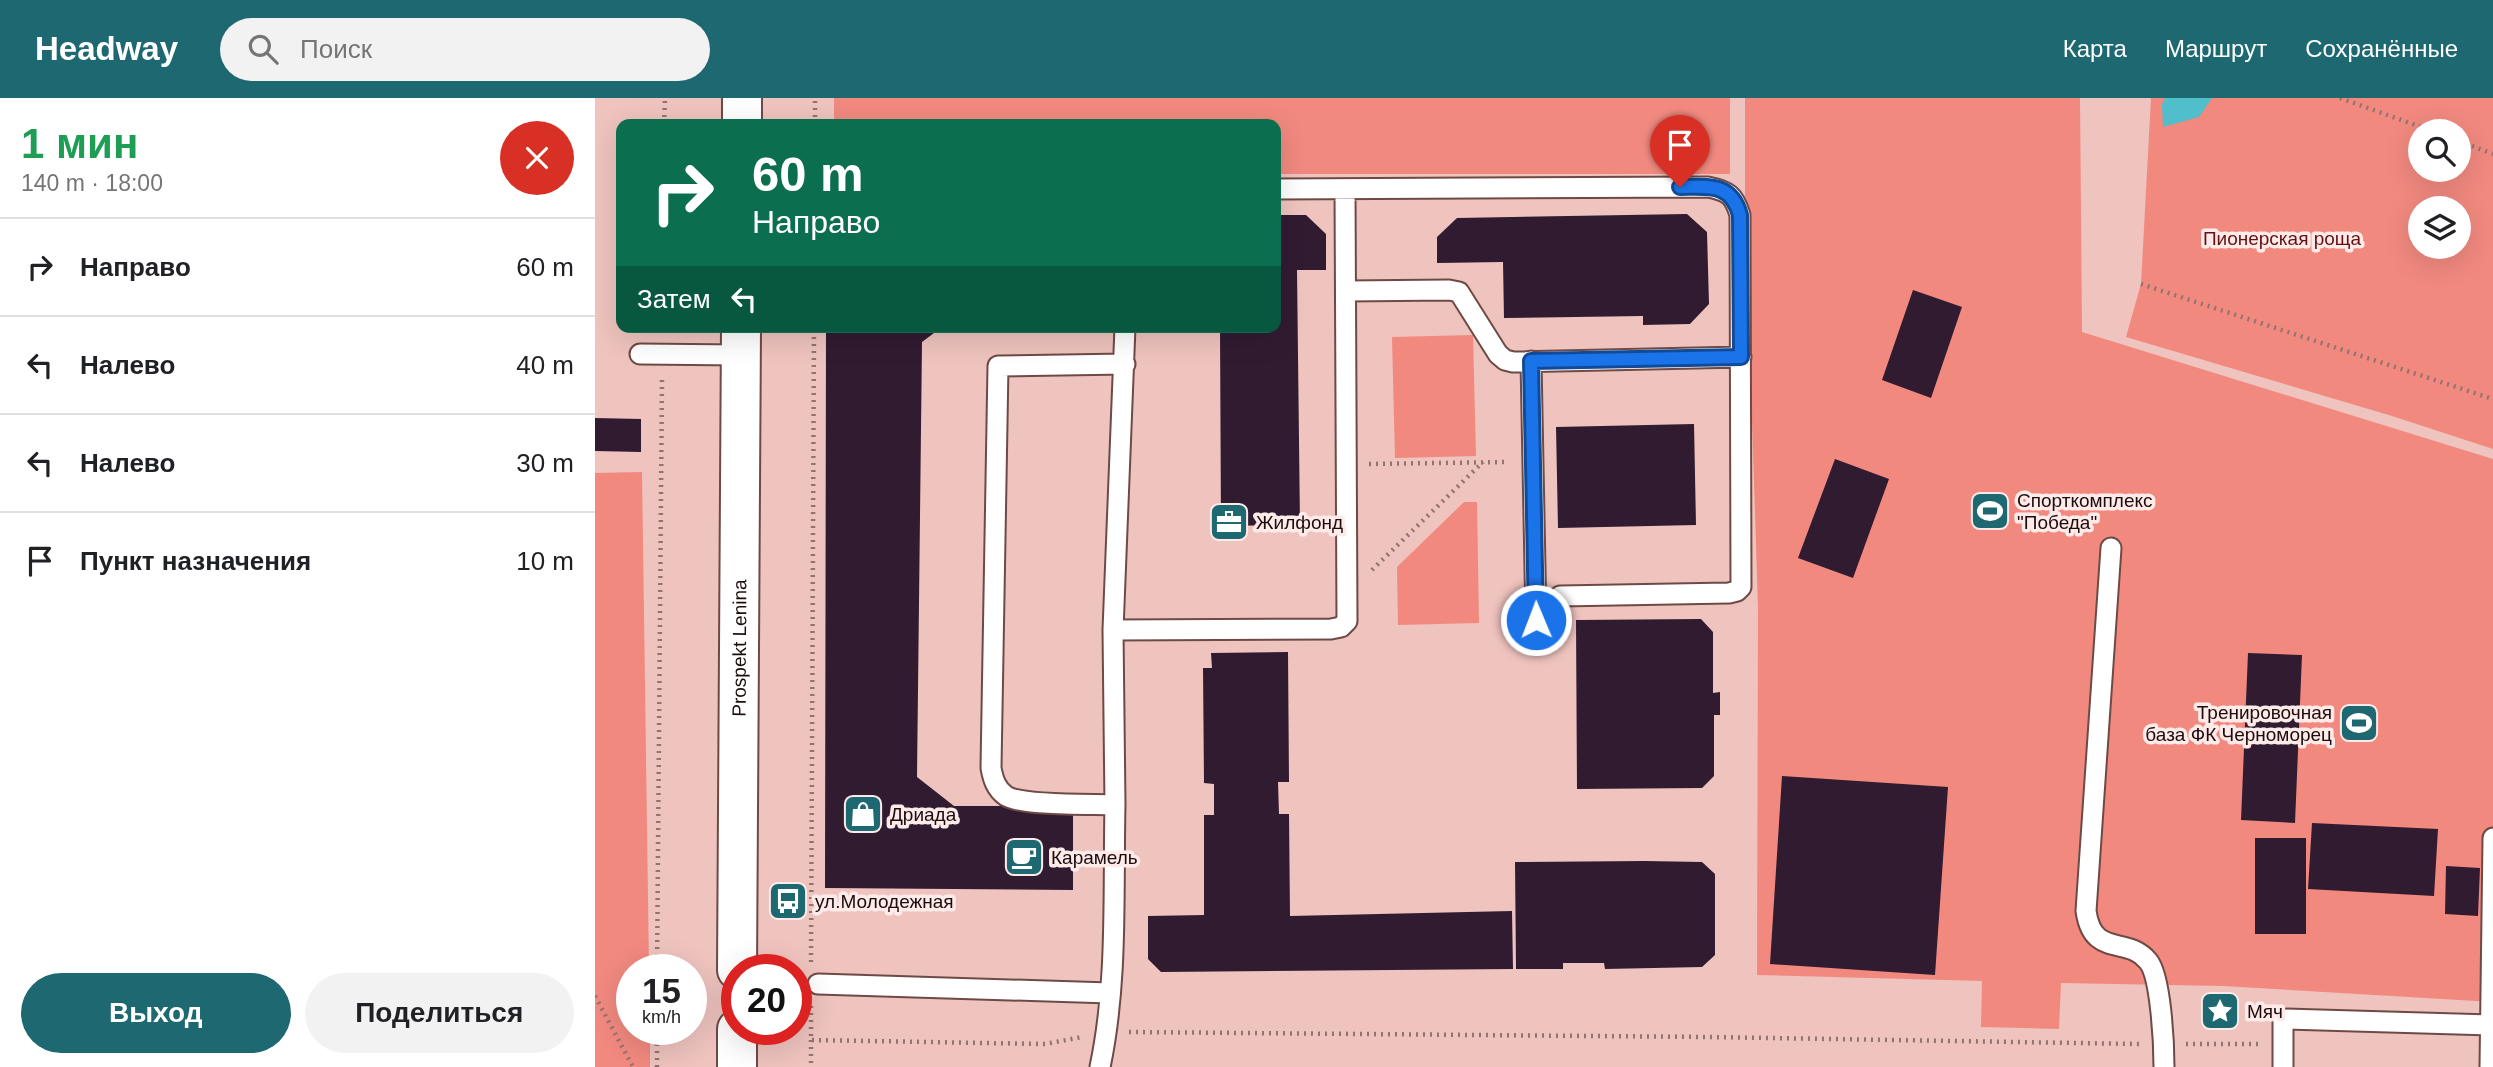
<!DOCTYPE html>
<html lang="ru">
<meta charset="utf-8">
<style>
body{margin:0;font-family:Helvetica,sans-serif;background:#f2f2f2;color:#202124;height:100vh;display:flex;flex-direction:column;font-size:26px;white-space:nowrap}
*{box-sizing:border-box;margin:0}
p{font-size:23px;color:#757577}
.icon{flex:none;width:38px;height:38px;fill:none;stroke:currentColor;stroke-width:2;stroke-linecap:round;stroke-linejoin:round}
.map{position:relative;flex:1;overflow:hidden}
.panel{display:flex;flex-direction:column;background:#fff;width:595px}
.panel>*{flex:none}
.hud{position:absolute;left:21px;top:21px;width:665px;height:214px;border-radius:14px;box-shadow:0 7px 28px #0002;background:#0b6e4f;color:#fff;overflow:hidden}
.tools{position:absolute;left:1813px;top:21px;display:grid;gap:14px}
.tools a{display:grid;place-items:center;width:63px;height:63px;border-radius:50%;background:#fff;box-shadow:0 7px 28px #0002;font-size:35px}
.speed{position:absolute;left:21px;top:856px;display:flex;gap:14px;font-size:35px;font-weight:700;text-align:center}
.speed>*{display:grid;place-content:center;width:91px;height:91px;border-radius:50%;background:#fff;box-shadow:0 7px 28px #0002;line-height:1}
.speed small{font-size:18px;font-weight:400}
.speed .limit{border:10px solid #d22;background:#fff;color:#111}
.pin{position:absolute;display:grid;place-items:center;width:60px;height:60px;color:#fff;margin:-72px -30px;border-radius:50% 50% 50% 0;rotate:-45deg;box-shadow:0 0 7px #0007}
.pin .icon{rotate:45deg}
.me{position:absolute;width:77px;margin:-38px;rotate:359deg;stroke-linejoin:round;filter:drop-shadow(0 0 5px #0008)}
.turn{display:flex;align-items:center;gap:24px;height:147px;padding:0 21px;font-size:32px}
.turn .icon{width:91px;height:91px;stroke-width:2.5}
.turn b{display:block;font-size:49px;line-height:60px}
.then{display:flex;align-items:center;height:66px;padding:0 21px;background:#0003;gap:14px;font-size:26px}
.round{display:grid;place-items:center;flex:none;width:74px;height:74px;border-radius:37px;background:#f2f2f2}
.headline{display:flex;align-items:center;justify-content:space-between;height:119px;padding:0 21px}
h1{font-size:42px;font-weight:800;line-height:52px;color:#1e9e55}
.button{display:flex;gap:14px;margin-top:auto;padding:14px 21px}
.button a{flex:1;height:80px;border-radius:42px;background:#1d6871;color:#fff;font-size:28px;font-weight:800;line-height:80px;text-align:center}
.button a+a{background:#f2f2f2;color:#202124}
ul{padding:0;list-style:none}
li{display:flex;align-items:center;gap:21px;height:98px;padding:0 21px;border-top:2px solid #e0e0e0}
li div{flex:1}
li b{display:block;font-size:26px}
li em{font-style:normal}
header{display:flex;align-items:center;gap:42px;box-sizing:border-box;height:98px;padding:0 35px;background:#1d6871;color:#fff}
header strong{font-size:33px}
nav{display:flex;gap:38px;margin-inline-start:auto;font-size:24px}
.search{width:490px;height:63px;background:#f2f2f2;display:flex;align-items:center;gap:18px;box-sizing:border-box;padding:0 24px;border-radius:38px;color:#757577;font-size:26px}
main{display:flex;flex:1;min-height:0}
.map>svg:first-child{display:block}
</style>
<header>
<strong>Headway</strong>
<div class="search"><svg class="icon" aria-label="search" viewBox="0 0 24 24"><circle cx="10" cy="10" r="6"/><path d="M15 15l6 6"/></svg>Поиск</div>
<nav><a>Карта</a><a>Маршрут</a><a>Сохранённые</a></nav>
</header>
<main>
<section class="panel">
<div class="headline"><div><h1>1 мин</h1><p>140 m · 18:00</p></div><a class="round" style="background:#d93025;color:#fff"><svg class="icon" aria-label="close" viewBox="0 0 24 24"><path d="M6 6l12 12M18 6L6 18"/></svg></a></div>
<ul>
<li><svg class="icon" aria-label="right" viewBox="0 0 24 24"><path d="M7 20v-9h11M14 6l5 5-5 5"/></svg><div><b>Направо</b></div><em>60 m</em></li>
<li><svg class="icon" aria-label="left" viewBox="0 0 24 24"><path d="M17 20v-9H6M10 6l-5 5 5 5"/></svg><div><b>Налево</b></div><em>40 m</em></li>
<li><svg class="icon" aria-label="left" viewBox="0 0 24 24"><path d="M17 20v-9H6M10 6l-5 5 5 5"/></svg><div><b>Налево</b></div><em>30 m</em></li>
<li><svg class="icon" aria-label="arrive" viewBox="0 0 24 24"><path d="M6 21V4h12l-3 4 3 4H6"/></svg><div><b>Пункт назначения</b></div><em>10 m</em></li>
</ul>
<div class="button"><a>Выход</a><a>Поделиться</a></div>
</section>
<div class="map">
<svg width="1898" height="969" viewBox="0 0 1898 969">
<rect width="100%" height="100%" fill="#efc3be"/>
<path fill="#f1897f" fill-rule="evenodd" d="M239,0H1135V76H681V26H239Z
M1150,0H1485L1487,234L1898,361V904L1628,888L1466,885L1464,931L1386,929L1387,883L1162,877L1163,510L1150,99Z
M1556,0H1898V351L1797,318L1531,239L1546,186ZM1825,33H1864V72H1825ZM1825,110H1864V149H1825Z
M878,237L881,358L800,360L797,239Z
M47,374L54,871L37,872V931H55V969H0V375Z
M869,404H882L884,525L803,527L802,469Z"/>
<path fill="#51becb" d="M1570,0H1617L1604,19L1568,29L1567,6Z"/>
<path fill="#311b31" d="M1092,116L1112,134L1114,206L1095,226L1048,227V218L909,220L908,164L842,165V139L862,120Z
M681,117H711L731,136V172H702L705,427L626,428L625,229H681Z
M1318,192L1367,209L1336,300L1287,282Z
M231,229H347L327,244L322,679L359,708H478V792L230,790Z
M0,320L46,321V354L0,353Z
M1099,326L1101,427L963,430L961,329Z
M1240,361L1294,381L1258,480L1203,460Z
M1106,521L1118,534V595L1125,594V617H1119V678L1107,690L982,691L981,522Z
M693,554L694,684H683L684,716H694L695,818L917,813L918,871L566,874L553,861V818L609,817V717H619V686L609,685L608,570H617L616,555Z
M1653,555L1707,557L1700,725L1646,722Z
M1187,678L1353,689L1340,877L1175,866Z
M1717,725L1843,731L1839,798L1713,791Z
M1660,740H1711V836H1660Z
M1050,763L1107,764L1120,776V857L1107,869L1010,871L1009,865H968V871H921L920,764Z
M1851,768L1885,770L1883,818L1850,816Z"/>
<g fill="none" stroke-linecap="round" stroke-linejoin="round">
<g stroke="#6e4a46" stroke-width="23">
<path id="service" d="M681,91L1113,89C1133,93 1139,97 1145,117L1146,489L1142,493L1134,495L965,498
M751,193L854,192L864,194L903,256L910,262L918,264L1146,259
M45,256L146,257
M936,263L941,522
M1516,450L1491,813C1498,861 1532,837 1553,863C1566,878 1569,947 1569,969
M518,532L736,531L746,529L752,523L750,91
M520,707L518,532L530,229
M223,886L515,895
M505,969C523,884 518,794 520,707C498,706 427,708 411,698C401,691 398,681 396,670L403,268L530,266
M1688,969V921L1896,927
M1895,969L1898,740"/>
</g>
<g stroke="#6e4a46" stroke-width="42">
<g id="tertiary">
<path d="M147,26V0"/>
<path id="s1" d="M142,872L146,229"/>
<path d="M142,969V931"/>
</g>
</g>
<path stroke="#92736f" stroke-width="4.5" stroke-dasharray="2 5" stroke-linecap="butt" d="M1745,0L1837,33
M69,26L70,0
M220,26V0
M1864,43L1898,56
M1546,186L1898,301
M774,366L912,364
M777,472L888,364
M216,864L219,229
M62,872L67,281
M0,898L38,969
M216,908V942L450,946L487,939
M534,934L1113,939L1544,946
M216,942V969
M1591,946H1663
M62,969V931"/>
<use href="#service" stroke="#fff" stroke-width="19"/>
<use href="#tertiary" stroke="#fff" stroke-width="38"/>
</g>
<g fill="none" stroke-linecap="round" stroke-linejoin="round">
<g stroke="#114b97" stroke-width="18">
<path id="route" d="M941,522L936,263L1146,259L1145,117C1136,84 1113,89 1085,89"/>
</g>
<use href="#route" stroke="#1a73e8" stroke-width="12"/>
</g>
<defs>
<g id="stadium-square" transform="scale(2.0125)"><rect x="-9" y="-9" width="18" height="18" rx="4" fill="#1d6871" stroke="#feebe9"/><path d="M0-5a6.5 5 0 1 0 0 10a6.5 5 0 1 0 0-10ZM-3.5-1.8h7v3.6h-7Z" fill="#fff"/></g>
<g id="office-square" transform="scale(2.0125)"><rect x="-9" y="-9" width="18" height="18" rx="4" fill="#1d6871" stroke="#feebe9"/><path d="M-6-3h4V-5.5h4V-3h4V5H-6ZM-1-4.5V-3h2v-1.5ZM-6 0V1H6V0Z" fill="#fff"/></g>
<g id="shop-square" transform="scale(2.0125)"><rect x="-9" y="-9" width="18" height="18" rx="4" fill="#1d6871" stroke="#feebe9"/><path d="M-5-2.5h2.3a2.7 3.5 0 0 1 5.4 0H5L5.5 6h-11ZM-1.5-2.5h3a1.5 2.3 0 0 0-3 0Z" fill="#fff"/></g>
<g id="cafe-square" transform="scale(2.0125)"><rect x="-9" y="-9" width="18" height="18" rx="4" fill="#1d6871" stroke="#feebe9"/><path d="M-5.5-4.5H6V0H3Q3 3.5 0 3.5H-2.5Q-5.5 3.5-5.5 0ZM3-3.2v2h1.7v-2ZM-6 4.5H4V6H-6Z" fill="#fff"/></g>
<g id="bus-square" transform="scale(2.0125)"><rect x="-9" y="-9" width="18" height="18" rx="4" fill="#1d6871" stroke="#feebe9"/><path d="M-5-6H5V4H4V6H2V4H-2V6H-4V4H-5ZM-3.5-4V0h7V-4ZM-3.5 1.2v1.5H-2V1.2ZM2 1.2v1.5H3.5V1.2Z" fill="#fff"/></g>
<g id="sight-square" transform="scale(2.0125)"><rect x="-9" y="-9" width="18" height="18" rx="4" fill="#1d6871" stroke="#feebe9"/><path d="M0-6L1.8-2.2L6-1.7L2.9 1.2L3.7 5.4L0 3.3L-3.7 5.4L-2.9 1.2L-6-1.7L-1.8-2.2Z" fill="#fff"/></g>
</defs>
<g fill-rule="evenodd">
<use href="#stadium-square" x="1395" y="413"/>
<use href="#office-square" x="634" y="424"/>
<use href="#stadium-square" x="1764" y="625"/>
<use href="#shop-square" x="268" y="716"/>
<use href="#cafe-square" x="429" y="759"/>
<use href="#bus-square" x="193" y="803"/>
<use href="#sight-square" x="1625" y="913"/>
</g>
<g text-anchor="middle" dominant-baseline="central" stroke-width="7" stroke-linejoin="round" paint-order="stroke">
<g font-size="19" fill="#611" stroke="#feebe9">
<text x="1687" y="140">Пионерская роща</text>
</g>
<g font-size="19" fill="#1c0d0c" stroke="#feebe9" text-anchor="start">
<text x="1422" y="402">Спорткомплекс<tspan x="1422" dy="22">"Победа"</tspan></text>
<text x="661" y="424">Жилфонд</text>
<text x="1737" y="614" text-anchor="end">Тренировочная<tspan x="1737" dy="22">база ФК Черноморец</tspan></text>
<text x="295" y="716">Дриада</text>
<text x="456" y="759">Карамель</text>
<text x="220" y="803">ул.Молодежная</text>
<text x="1652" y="913">Мяч</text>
</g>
<g font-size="19" fill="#1c0d0c" stroke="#feebe9">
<text stroke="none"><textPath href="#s1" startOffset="322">Prospekt Lenina</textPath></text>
</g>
</g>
</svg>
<div class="tools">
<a><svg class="icon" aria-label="search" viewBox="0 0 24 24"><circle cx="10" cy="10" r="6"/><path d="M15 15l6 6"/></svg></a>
<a><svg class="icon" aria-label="layers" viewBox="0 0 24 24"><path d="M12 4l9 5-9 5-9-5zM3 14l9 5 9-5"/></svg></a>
</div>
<div class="speed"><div>15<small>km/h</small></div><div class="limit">20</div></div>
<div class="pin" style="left:1085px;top:89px;background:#d93025"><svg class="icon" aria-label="arrive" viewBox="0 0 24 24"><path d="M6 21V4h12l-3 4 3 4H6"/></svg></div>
<svg class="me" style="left:941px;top:522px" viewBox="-20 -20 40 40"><circle r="17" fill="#1a73e8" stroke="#fff" stroke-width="3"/><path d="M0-11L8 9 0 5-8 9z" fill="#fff"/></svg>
<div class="hud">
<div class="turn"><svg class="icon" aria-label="right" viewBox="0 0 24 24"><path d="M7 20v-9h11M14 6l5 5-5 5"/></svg><div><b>60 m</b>Направо</div></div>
<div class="then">Затем<svg class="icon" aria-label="left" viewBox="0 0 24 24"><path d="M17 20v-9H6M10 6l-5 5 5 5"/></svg></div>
</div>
</div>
</main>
